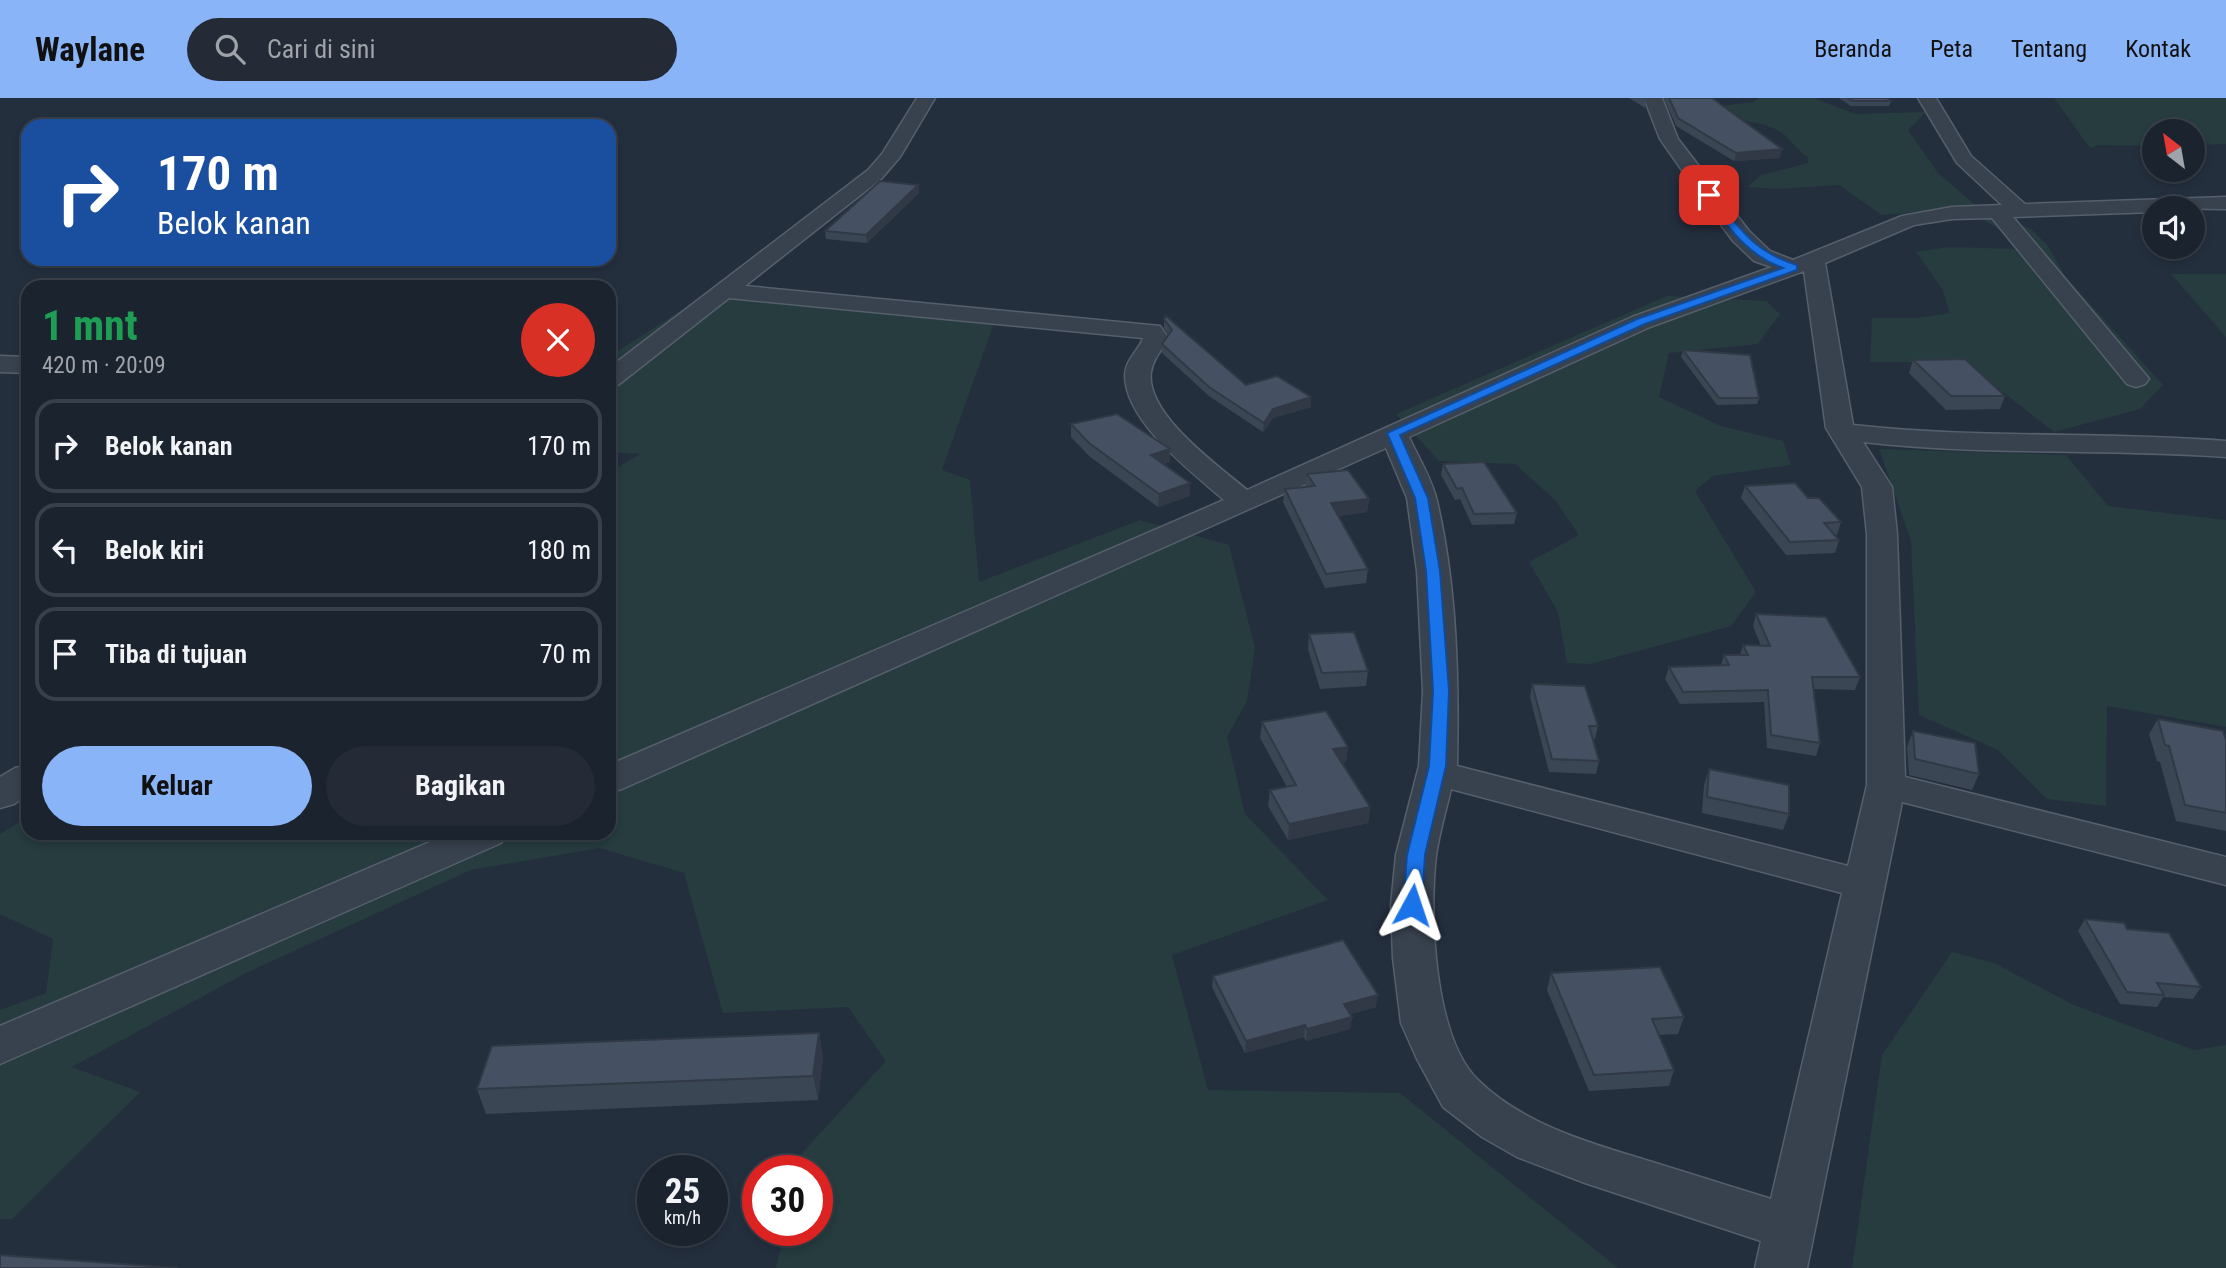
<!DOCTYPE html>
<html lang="id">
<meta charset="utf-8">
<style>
body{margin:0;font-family:"Roboto Condensed",sans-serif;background:#242b36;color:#f1f3f6;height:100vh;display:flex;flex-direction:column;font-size:26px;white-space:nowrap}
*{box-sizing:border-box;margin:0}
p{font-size:23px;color:#a0a4aa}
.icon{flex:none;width:38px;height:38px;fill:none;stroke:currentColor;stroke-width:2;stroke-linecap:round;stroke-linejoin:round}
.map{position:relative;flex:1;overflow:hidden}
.drawer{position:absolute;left:21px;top:182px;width:595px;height:560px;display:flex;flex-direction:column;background:#1b232e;border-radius:21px;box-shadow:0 4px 10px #0003,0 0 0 2px #39404a}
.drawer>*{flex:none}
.banner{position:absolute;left:21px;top:21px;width:595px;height:147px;border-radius:21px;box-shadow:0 4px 10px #0003,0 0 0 2px #39404a;background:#1a4fa0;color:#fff;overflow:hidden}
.needle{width:46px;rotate:329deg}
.tools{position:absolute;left:2142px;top:21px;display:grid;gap:14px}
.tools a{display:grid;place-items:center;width:63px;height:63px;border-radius:50%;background:#1b232e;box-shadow:0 4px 10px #0003,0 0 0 2px #39404a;font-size:35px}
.speed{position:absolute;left:637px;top:1057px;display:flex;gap:14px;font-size:35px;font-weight:700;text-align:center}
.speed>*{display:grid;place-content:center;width:91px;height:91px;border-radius:50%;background:#1b232e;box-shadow:0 4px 10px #0003,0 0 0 2px #39404a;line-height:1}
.speed small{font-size:18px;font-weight:400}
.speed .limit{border:10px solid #d22;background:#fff;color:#111}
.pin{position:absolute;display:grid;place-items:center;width:60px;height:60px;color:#fff;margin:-30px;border-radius:14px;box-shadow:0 4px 10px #0006}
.me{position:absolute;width:77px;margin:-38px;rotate:5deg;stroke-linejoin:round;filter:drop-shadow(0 0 5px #0008)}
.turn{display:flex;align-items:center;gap:24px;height:147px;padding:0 21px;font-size:32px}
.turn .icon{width:91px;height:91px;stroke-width:2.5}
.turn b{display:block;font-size:49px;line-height:60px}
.round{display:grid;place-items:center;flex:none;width:74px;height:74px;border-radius:37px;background:#242b36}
.summary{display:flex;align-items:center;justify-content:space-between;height:119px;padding:0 21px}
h1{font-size:42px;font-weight:700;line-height:52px;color:#1e9e55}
.cta{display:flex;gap:14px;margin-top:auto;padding:14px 21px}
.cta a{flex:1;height:80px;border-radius:42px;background:#8ab4f8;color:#111;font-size:28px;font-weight:700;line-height:80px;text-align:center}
.cta a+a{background:#242b36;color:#f1f3f6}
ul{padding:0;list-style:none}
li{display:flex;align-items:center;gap:21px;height:94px;margin:0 14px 10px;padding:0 7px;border:4px solid #39404a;border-radius:21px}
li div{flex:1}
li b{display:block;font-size:26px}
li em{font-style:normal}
header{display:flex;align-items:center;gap:42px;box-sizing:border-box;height:98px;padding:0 35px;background:#8ab4f8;color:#111}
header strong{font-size:33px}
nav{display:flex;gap:38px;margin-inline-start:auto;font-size:24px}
.search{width:490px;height:63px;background:#242b36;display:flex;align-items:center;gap:18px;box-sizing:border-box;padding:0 24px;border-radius:38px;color:#a0a4aa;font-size:26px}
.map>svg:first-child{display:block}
</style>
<header>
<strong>Waylane</strong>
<div class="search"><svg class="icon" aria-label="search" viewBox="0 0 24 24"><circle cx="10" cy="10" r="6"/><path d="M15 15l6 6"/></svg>Cari di sini</div>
<nav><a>Beranda</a><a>Peta</a><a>Tentang</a><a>Kontak</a></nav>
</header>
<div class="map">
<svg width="2226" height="1170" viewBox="0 0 2226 1170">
<rect width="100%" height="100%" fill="#242f3e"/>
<path fill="#263c3f" d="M1759,0H1814L1855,16L1926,14L1908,32L1938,75L1973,105L2031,131L2048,148L2065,178L2163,287L2140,311L2054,334L1966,265L1870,264L1872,220H1917L1950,215L1942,191L1916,154L1948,149L2018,151L2011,139L1965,110L1882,117L1839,87L1778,91L1747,89L1761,77L1808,65V59C1796,52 1790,39 1779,33C1755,19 1725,26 1704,10L1753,4Z
M2054,0H2226V46L2193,47V33H2154V48L2099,47L2090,50Z
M2171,176H2226V239Z
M709,194L999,211L942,372L970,382L979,484L1140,422L1229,447L1255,550L1247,603L1227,639L1245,716L1328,802L1172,857L1208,992L1400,995L1618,1170H776L785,1132H817V1073H799L803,1054L886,963L848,909L723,915L684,775L600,750L471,772L246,875L72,969L140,994L12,1121H0V912L46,895L53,841L0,816V736L28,719V735H609V375L640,356L609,354V259Z
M1667,198L1766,203L1780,216L1758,246L1669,255L1659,299L1721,328L1783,343L1791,367L1713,378L1695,393L1756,494L1731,528L1590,566L1567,565L1558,514L1529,464L1579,437L1555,402L1515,366L1439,363L1396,316Z
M1879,351L2066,357L2108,408L2226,422V629L2107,608L2106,708L2047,701L1998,652L1919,617L1911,443Z
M1952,854L1994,865L2074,907L2194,952L2226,947V1170H1852L1882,957Z"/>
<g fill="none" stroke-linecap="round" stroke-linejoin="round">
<g stroke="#565f6c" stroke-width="3">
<path id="street" d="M917,0H935L900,59L882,80L745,188L1160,228L1169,241C1162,251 1153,261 1151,274C1145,316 1219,368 1247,392L1632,219L1772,169L1754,163L1733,143L1702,101L1660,41L1644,0H1662L1678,41L1749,133L1770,153L1793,162L1902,118L1952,109L2002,107L1957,65L1918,0H1936L1971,58L2025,106L2226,99V111L2154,110V114L2013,119L2145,276L2149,281L2145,286L2136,289L2127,286L1992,120L1952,121L1914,127L1825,165L1853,327C1977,341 2102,333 2226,343V359C2105,350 1983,358 1863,344L1892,389L1897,436L1905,679L2226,759V787L1902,704L1807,1170H1755L1761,1143L1585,1085L1517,1059L1482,1039L1443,1009L1417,961L1401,925L1393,860L1391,807L1396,757L1419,668L1423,593L1417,473L1407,400L1386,350L622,691L609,694V667L1224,402C1192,374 1125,324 1125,277C1125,262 1140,251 1143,240L729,200L618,287L609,290V270L868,72L882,56ZM1804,173L1826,330L1862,389L1867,436V687L1848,768L1457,668C1459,581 1457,489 1437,403C1432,381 1418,359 1409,339L1650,229ZM1451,691L1842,795L1771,1101C1730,1088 1690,1076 1649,1063C1590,1045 1524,1027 1478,982C1434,940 1429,816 1436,758C1439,736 1446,713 1451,691Z
M0,258L28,259V275L0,274Z
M28,667V696L14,706L0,710V679L15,670Z
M451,735H507L501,745L0,966V928Z"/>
</g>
<use href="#street" fill="#38414e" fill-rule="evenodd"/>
</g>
<path fill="#3b4654" d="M1629,0H1646L1645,10Z
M1664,0H1712L1780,60L1734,63L1676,28Z
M1839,0H1887L1891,3L1889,8H1851Z
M918,87L919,95L867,145L826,141L825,133Z
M1164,221L1246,287L1311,309L1273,320L1263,334L1209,298L1162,255V246L1169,237L1164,230Z
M1683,252L1759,300L1757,306L1717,307L1681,259Z
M1913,262L2005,298L2000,311L1946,312L1909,275Z
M1071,326L1170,364L1163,366L1190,385V398L1158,409L1089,358L1071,339Z
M1443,366L1517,415L1514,426L1472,427L1460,401L1455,402L1441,377Z
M1307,376L1369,401L1367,414L1338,418L1368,471L1366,485L1325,490L1283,404L1285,391L1305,389Z
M1745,388L1808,400L1841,424L1837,437H1835L1839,442L1835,455L1786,457L1741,400Z
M1756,516L1860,579L1855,592L1814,591L1820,645L1816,658L1767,650L1764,604L1680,606L1665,581L1669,569L1721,567L1724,557H1740L1743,547L1761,548L1753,528Z
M1309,536L1368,573L1366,588L1320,591L1308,551Z
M1532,586L1598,628L1595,641H1593L1599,663L1596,676L1549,674L1530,599Z
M2158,621L2226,642V733L2176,723L2160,664L2157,663L2149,636Z
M1262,624L1348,649L1346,664L1342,665L1370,709L1368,725L1288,742L1268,708L1270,692L1287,689L1260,640Z
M1913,633L1979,676L1972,692L1909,677L1907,649Z
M1709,671L1789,716L1783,732L1702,715L1704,687Z
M2085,821L2127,831L2201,889L2193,901L2163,899L2157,909L2120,906L2078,833Z
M1551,875L1684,919L1678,936L1659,937L1674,972L1669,988L1589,993L1547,892Z
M1213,878L1376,909L1350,916L1352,919L1350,931L1306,943L1304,939L1245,955L1212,889Z
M819,935L823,960L818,1002L486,1016L477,991Z"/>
<path fill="#303945" d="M1782,51L1780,60L1734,63L1736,55Z
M918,87L919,95L867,145L866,137Z
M1311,299V309L1273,320L1263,334L1264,325L1273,311Z
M1170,351V364L1151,370V357Z
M1190,385V398L1158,409L1159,396Z
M1369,401L1367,414L1329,419L1331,405Z
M1348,649L1346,664L1332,667L1333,651Z
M1370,709L1368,725L1288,742L1289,726Z
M1378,897L1376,909L1343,918L1344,906Z
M1352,919L1350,931L1306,943L1307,931Z
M1305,927L1304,939L1245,955L1246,943Z
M819,935L823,960L818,1002L813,978Z"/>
<path fill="#455162" stroke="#303945" stroke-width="2" d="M1669,0H1712L1782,51L1736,55L1678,20Z
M1848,0H1887L1891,3H1853Z
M880,83L918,87L866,137L825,133Z
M1166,218L1246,287L1277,278L1311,299L1273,311L1264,325L1209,289L1162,246L1172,232L1164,221Z
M1683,252L1750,257L1759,300H1719Z
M1965,261L2005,298H1951L1913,262Z
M1117,316L1170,351L1151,357L1190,385L1159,396L1089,345L1071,326Z
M1484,364L1517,415L1474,416L1462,390L1457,391L1443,366Z
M1348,372L1369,401L1331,405L1368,471L1326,476L1285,391L1315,388L1307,376Z
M1795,385L1808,400H1819L1841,424L1824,425L1839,442L1790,444L1745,388Z
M1756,516L1826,519L1860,579H1812L1820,645L1771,637L1768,592L1683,594L1669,569L1729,567L1724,557H1748L1743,547L1770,548Z
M1354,534L1368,573L1322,575L1309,536Z
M1532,586L1585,588L1598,628H1589L1599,663L1552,661Z
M1326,613L1348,649L1333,651L1370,709L1289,726L1270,692L1296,687L1262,624Z
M2158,621L2223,633L2226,642V715L2185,707L2169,648L2165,647Z
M1913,633L1975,645L1979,676L1915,661Z
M1709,671L1789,687V716L1707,699Z
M2085,821L2124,825L2127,831L2169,835L2201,889L2157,885L2164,897L2127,894Z
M1343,842L1378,897L1344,906L1352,919L1307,931L1305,927L1246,943L1213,878Z
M1660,869L1684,919L1652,921L1674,972L1594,977L1551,875Z
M819,935L813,978L477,991L492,948Z
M0,1157L178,1170H0Z"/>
<path fill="#1a73e8" stroke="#114b97" stroke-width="2" d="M1705,96H1712C1740,130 1752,153 1797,167V172L1645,226L1400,337L1428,400L1440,473L1449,593L1446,668L1425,757L1422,807L1419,812H1405L1403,807L1407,757L1429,668L1433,593L1426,473L1415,400L1387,335L1637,221L1783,170C1747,158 1728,128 1705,99Z"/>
</svg>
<div class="tools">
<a><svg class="needle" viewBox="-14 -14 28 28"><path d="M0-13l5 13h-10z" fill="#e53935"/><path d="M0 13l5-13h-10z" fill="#a0a4aa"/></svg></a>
<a><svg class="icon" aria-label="sound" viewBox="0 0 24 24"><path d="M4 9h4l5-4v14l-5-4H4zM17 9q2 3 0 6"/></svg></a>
</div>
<div class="speed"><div>25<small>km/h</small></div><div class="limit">30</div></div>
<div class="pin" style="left:1709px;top:97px;background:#d93025"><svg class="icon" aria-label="arrive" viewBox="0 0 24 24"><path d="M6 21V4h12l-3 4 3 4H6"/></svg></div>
<svg class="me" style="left:1412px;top:807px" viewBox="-20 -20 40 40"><path d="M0-17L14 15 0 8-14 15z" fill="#1a73e8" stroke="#fff" stroke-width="4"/></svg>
<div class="banner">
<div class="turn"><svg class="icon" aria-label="right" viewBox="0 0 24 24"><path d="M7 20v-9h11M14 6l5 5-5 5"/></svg><div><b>170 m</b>Belok kanan</div></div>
</div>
<section class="drawer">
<div class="summary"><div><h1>1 mnt</h1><p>420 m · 20:09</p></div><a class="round" style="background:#d93025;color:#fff"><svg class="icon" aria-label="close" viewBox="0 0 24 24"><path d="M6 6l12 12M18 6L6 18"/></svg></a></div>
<ul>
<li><svg class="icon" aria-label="right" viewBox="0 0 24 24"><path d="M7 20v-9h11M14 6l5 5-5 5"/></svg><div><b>Belok kanan</b></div><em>170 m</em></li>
<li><svg class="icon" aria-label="left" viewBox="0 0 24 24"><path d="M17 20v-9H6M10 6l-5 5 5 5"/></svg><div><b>Belok kiri</b></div><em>180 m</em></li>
<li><svg class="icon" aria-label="arrive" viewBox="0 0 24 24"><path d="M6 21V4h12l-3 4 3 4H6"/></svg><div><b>Tiba di tujuan</b></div><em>70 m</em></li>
</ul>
<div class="cta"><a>Keluar</a><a>Bagikan</a></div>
</section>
</div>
